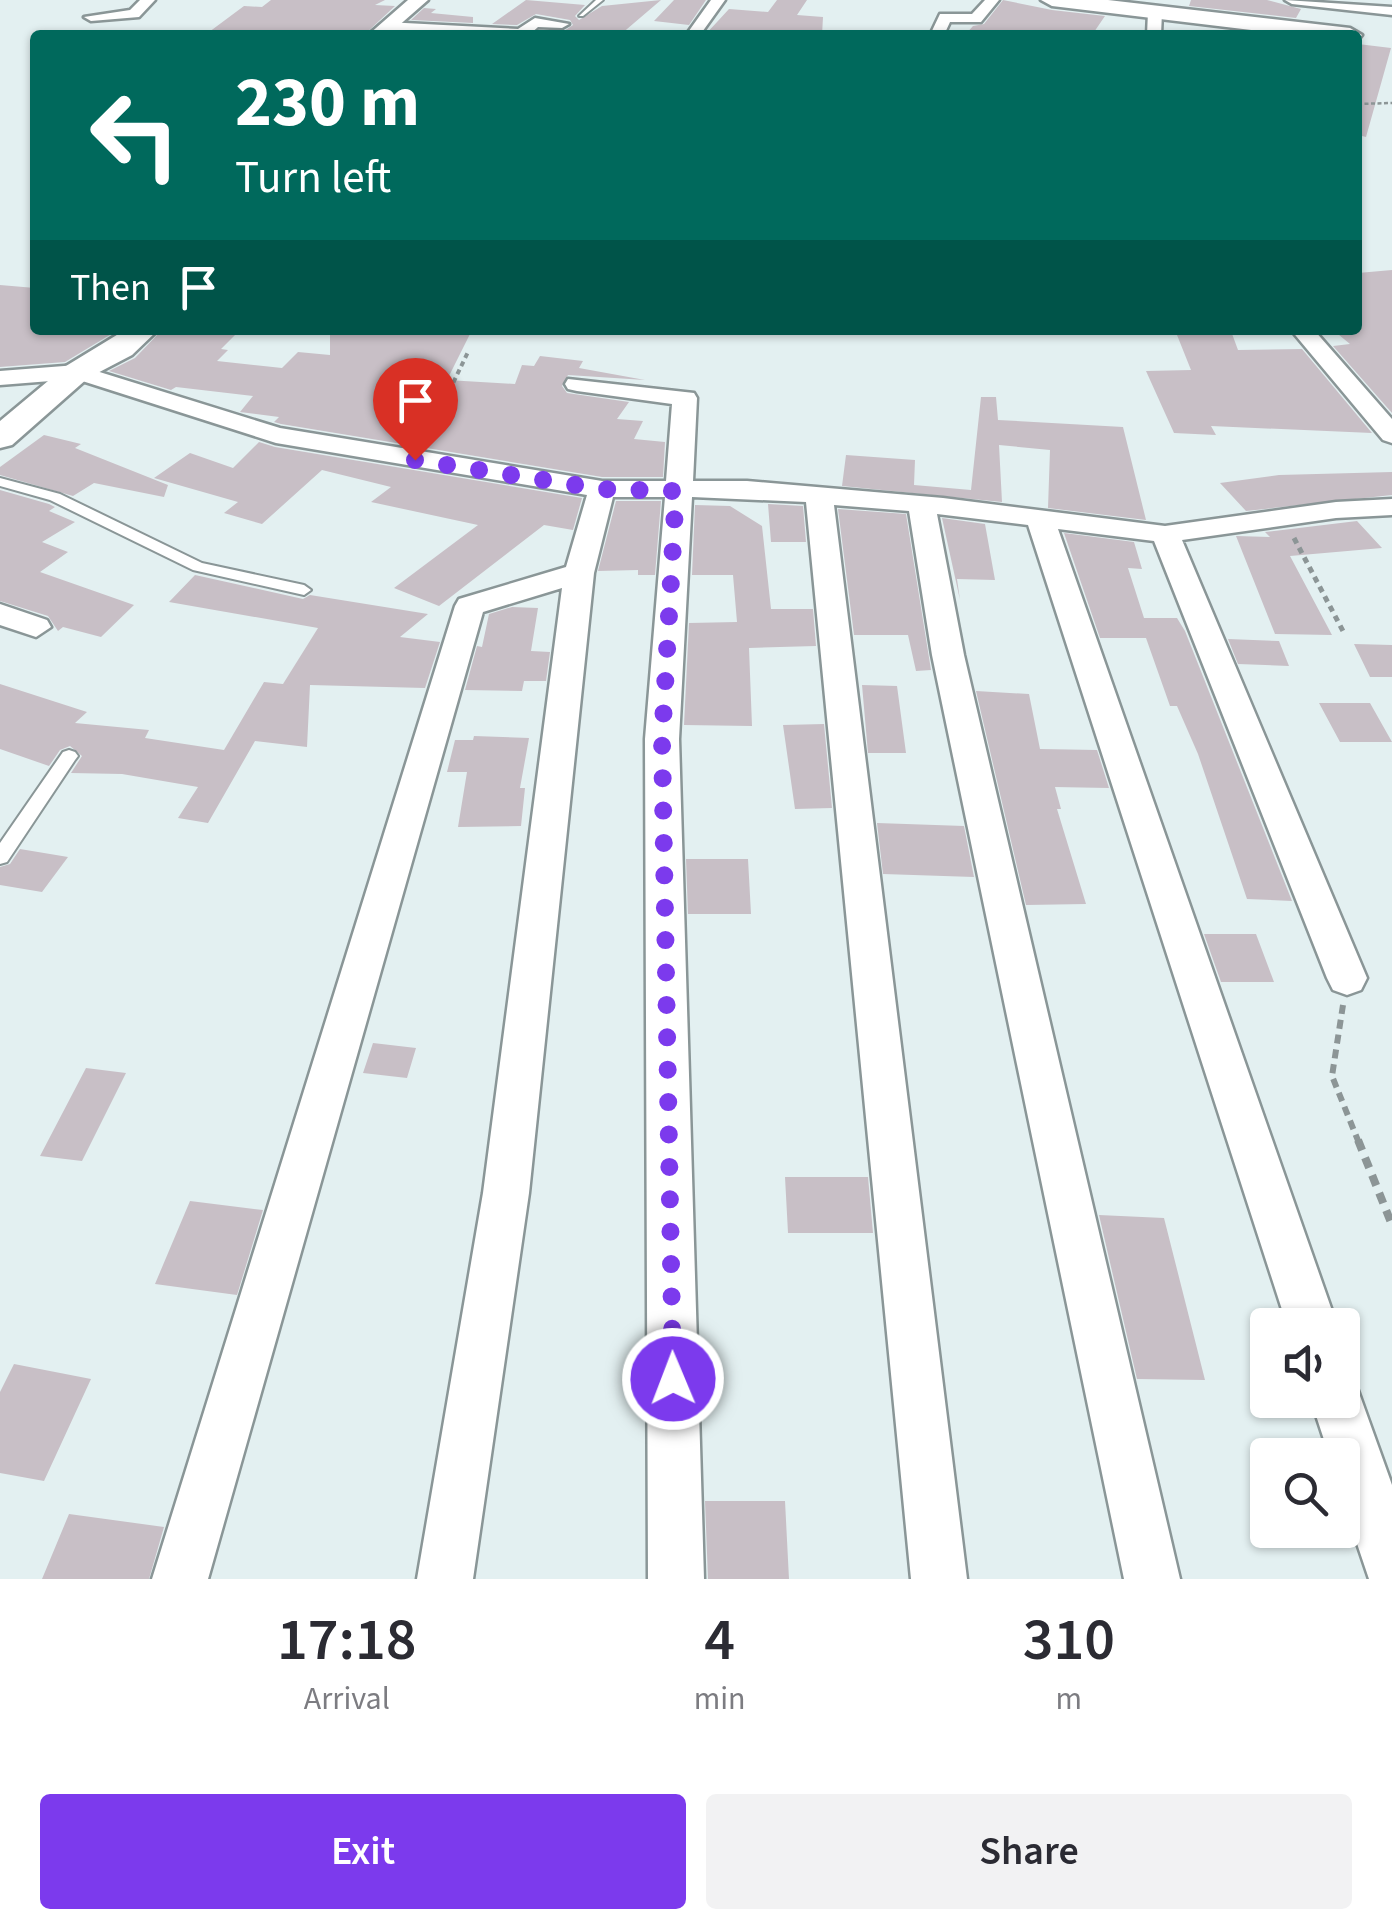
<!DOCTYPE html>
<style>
body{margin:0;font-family:"Source Sans 3",sans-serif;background:#f2f2f3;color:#2b2b33;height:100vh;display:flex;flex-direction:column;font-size:38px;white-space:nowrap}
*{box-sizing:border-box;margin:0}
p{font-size:32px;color:#7c7c81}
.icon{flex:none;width:55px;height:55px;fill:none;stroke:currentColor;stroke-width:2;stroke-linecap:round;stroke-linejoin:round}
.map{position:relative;height:1579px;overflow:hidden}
.drawer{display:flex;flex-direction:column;background:#fff;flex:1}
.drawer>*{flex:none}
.banner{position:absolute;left:30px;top:30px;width:1332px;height:305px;border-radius:10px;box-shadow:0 2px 8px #0004;background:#00695c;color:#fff;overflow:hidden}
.controls{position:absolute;left:1250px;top:1308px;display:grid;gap:20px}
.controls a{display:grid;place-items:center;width:110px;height:110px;border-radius:10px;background:#fff;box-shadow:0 2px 8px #0004;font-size:50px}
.pin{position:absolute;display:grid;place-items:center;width:85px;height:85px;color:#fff;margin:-102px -42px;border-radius:50% 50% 50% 0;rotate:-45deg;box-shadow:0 0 10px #0007}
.pin .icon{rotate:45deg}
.me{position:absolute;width:110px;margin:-55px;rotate:359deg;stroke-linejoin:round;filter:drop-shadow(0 0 8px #0008)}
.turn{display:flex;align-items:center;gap:35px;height:210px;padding:0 40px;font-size:45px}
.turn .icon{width:130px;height:130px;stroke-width:2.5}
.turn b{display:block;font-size:70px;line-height:85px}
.then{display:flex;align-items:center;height:95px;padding:0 40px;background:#0003;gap:20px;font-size:38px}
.eta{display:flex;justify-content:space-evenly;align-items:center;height:170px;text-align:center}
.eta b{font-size:60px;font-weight:600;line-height:70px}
.action{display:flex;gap:20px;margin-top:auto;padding:20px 40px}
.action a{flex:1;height:115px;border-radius:10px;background:#7c3aed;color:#fff;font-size:40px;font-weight:600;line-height:115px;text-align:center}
.action a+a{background:#f2f2f3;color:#2b2b33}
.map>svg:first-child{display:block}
</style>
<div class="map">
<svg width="1392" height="1579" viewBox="0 0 1392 1579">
<rect width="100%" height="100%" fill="#e3f0f1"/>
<path fill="#c8bfc6" d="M271,0H385L375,5L395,6L364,35H205L244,6L262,7Z
M526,0L585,5L575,16L579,20L602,6L661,0L620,35H535L539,31H564L573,25L570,20L536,14L517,25L492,24Z
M674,0H706L689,25L654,21Z
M777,0H807L797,15L823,17L822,35H705L729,9L768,12Z
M1003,0L1052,10L1105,16L1092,35L1028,30L1024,35H965L973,26L984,24Z
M1191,0H1267L1301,9L1296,18L1189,6Z
M424,8L436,9L431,13L473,17V23L411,20Z
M1358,44L1391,48L1366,137L1358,135Z
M1392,270V413L1333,346L1350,344L1333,330H1358V273Z
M0,285L35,288V330H118L65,362L0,367Z
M162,330L236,334L221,349L228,350L217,361L282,368L298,352L330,355V330H472L447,380L515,384L522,365L534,366L540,356L583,361L579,368L645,380L568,375L562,386L567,393L629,402L617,419L643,421L634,439L665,442L663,477H602L281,424L274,422L279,417L240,412L253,396L176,387L171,390L109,371L135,358Z
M1175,330L1231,331L1238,350L1302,349L1372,433L1211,426L1216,435L1174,433L1146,371L1191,370Z
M981,397H996L998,420L1123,427L1146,520L1048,508L1050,450L999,445L1002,502L842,486L846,455L915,460L914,485L971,490Z
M44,435L81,444L75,448L168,485L164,497L94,483L73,496L0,475V467Z
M259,442L275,447L582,498L573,530L544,525L439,606L394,588L478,525L371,502L391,487L322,470L262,524L224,513L238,502L154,478L190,453L233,468Z
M1392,472V495L1246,511L1220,483L1279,475Z
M0,490L49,504L55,507L49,511L75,522L42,542L68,552L40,572L134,605L101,637L63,627L58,631L48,616L0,601Z
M616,501H661L655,575H638V570L598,571Z
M768,504L803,506L806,542H771Z
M695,505L730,506L762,526L771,609H813L816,646L749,648L752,726L684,725L689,623L737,622L733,575H692Z
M838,509L906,514L931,670L916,671L908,635H854Z
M942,518L985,524L995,580L957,579L960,600Z
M1357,521L1382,548L1290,556L1332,635L1275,634L1236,536L1270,537L1265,532Z
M1064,533L1134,542L1142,569L1128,568L1144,618H1177L1185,631L1292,901L1247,899L1198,754L1177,706H1170L1146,638H1100Z
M195,575L303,599L310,595L428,614L400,637L440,642L425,688L310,685L307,747L255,741L208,823L178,818L198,787L122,774L71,773L82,756L70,746L60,750L49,766L0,749V684L87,712L75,723L149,730L145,738L224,750L264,682L283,684L318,628L169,602Z
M512,607L538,608L531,651L550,652L546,681H524L522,691L465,690L477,646L482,647L489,614Z
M1228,639L1279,641L1289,666L1238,664Z
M1354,644L1392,645V677H1370Z
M862,685L897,686L906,753H868Z
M976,691L1029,694L1040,749L1097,750L1109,788L1055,787L1061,809H1057L1086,904L1026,905Z
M1319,703H1370L1392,742H1340Z
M824,724L832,808L795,809L783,725Z
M474,736L529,738L520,788H525L521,826L458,827L467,772H447L455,740H473Z
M877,823L964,826L974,877L883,874Z
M20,849L68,857L42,892L0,885V867L10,864Z
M686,859H748L751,914H688Z
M1204,934H1256L1274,982H1221Z
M373,1043L416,1048L407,1078L363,1073Z
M86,1068L126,1073L82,1161L40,1156Z
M785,1177H868L873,1233H788Z
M190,1201L263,1210L237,1295L155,1284Z
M1099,1215L1164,1218L1205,1380L1137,1379Z
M14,1364L91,1379L44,1481L0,1473V1392Z
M705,1501H785L789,1579H708Z
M69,1514L164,1527L149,1579H42Z"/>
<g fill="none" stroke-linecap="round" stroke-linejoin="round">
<g stroke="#8a9697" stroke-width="4">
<path id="service" d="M596,0H603L583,16H579Z
M0,478L60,494L202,563L304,585L311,590L304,595L193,570L50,500L0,486Z
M69,750L75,752L78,756L75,760L7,862L0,864V843L63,752Z"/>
</g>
<g stroke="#8a9697" stroke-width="5">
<path id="minor" d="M140,0H155L139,17L91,21L84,17L130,10Z
M711,0H725L700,35H686Z
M985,0H999L981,22H950L944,35H930L940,14H972Z
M1285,0L1392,7V15L1292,4Z
M1155,8L1162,12L1161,35H1147L1148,12Z
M535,18L569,24L562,28L538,27L529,35L386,30L379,26L386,22L518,29Z
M1291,330H1314L1392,419V443L1383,440Z
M77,365L280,428L602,481H666L672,404L577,391L568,389L565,384L568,379L694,393L697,398L693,481H747L943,498L1165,526L1336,502L1392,499V515L1336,518L1182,540L1367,978L1361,990L1347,995L1333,990L1327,978L1154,541L1058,529L1337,1325H1287L1028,525L937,514L964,655L1180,1579H1124L932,655L909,511L834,505L967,1579H911L806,502L692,497L679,739L704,1579H648L645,739L665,497H613L594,573L529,1193L473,1579H417L483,1193L562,588L483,612L208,1579H152L455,606L459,599L566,567L587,495L276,443L76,379L0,385V371Z
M0,604L47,620L51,627L36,637L0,625Z
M1342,1377L1355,1382L1392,1485V1579H1369L1342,1499V1455H1329L1311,1400H1342Z"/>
</g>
<g stroke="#8a9697" stroke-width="5">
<path id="tertiary" d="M408,0H428L388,35H368Z
M125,330H158L132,355L88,378L12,445L0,448V421L66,366Z"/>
</g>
<g stroke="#8a9697" stroke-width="5">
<path id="trunk" d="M1041,0H1108L1350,28L1362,35L1358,40V35H1292L1052,6Z"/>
</g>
<path stroke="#8c9596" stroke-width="2.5" stroke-dasharray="4 2.5" stroke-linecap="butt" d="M1358,104L1392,103"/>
<path stroke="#8c9596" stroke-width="4" stroke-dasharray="5 4" stroke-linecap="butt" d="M426,439L469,350"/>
<path stroke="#8c9596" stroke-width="5" stroke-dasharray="6 5" stroke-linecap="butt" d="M1294,538L1344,633"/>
<path stroke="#8c9596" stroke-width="6" stroke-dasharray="9 6" stroke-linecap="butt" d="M1343,1005L1332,1076L1359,1143"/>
<path stroke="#8c9596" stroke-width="8" stroke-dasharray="11 8" stroke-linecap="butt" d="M1358,1140L1392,1225"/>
<use href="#service" fill="#fff" fill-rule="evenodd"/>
<use href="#minor" fill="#fff" fill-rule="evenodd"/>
<use href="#tertiary" fill="#fff" fill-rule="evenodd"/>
<use href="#trunk" fill="#fff" fill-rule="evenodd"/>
</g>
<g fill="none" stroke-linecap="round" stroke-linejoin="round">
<path stroke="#7c3aed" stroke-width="18" stroke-dasharray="0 32.4" d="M415,460L602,489L676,491L662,740L673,1379"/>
</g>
</svg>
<div class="controls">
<a><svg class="icon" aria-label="sound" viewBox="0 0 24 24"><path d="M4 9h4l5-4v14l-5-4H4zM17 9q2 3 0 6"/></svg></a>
<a><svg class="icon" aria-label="search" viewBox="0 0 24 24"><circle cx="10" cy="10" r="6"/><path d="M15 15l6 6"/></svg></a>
</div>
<div class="pin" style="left:415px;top:460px;background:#d93025"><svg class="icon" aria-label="arrive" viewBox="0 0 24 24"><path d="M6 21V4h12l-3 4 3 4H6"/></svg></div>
<svg class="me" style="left:673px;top:1379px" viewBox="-20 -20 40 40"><circle r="17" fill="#7c3aed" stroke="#fff" stroke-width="3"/><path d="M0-11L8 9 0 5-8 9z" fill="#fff"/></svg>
<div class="banner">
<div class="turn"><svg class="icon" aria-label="left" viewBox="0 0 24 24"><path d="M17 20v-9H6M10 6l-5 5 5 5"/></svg><div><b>230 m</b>Turn left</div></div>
<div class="then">Then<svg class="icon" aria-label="arrive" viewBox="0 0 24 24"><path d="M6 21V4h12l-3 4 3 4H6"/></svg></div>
</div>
</div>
<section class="drawer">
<div class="eta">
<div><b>17:18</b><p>Arrival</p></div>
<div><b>4</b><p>min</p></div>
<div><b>310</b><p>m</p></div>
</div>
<div class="action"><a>Exit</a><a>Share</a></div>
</section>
